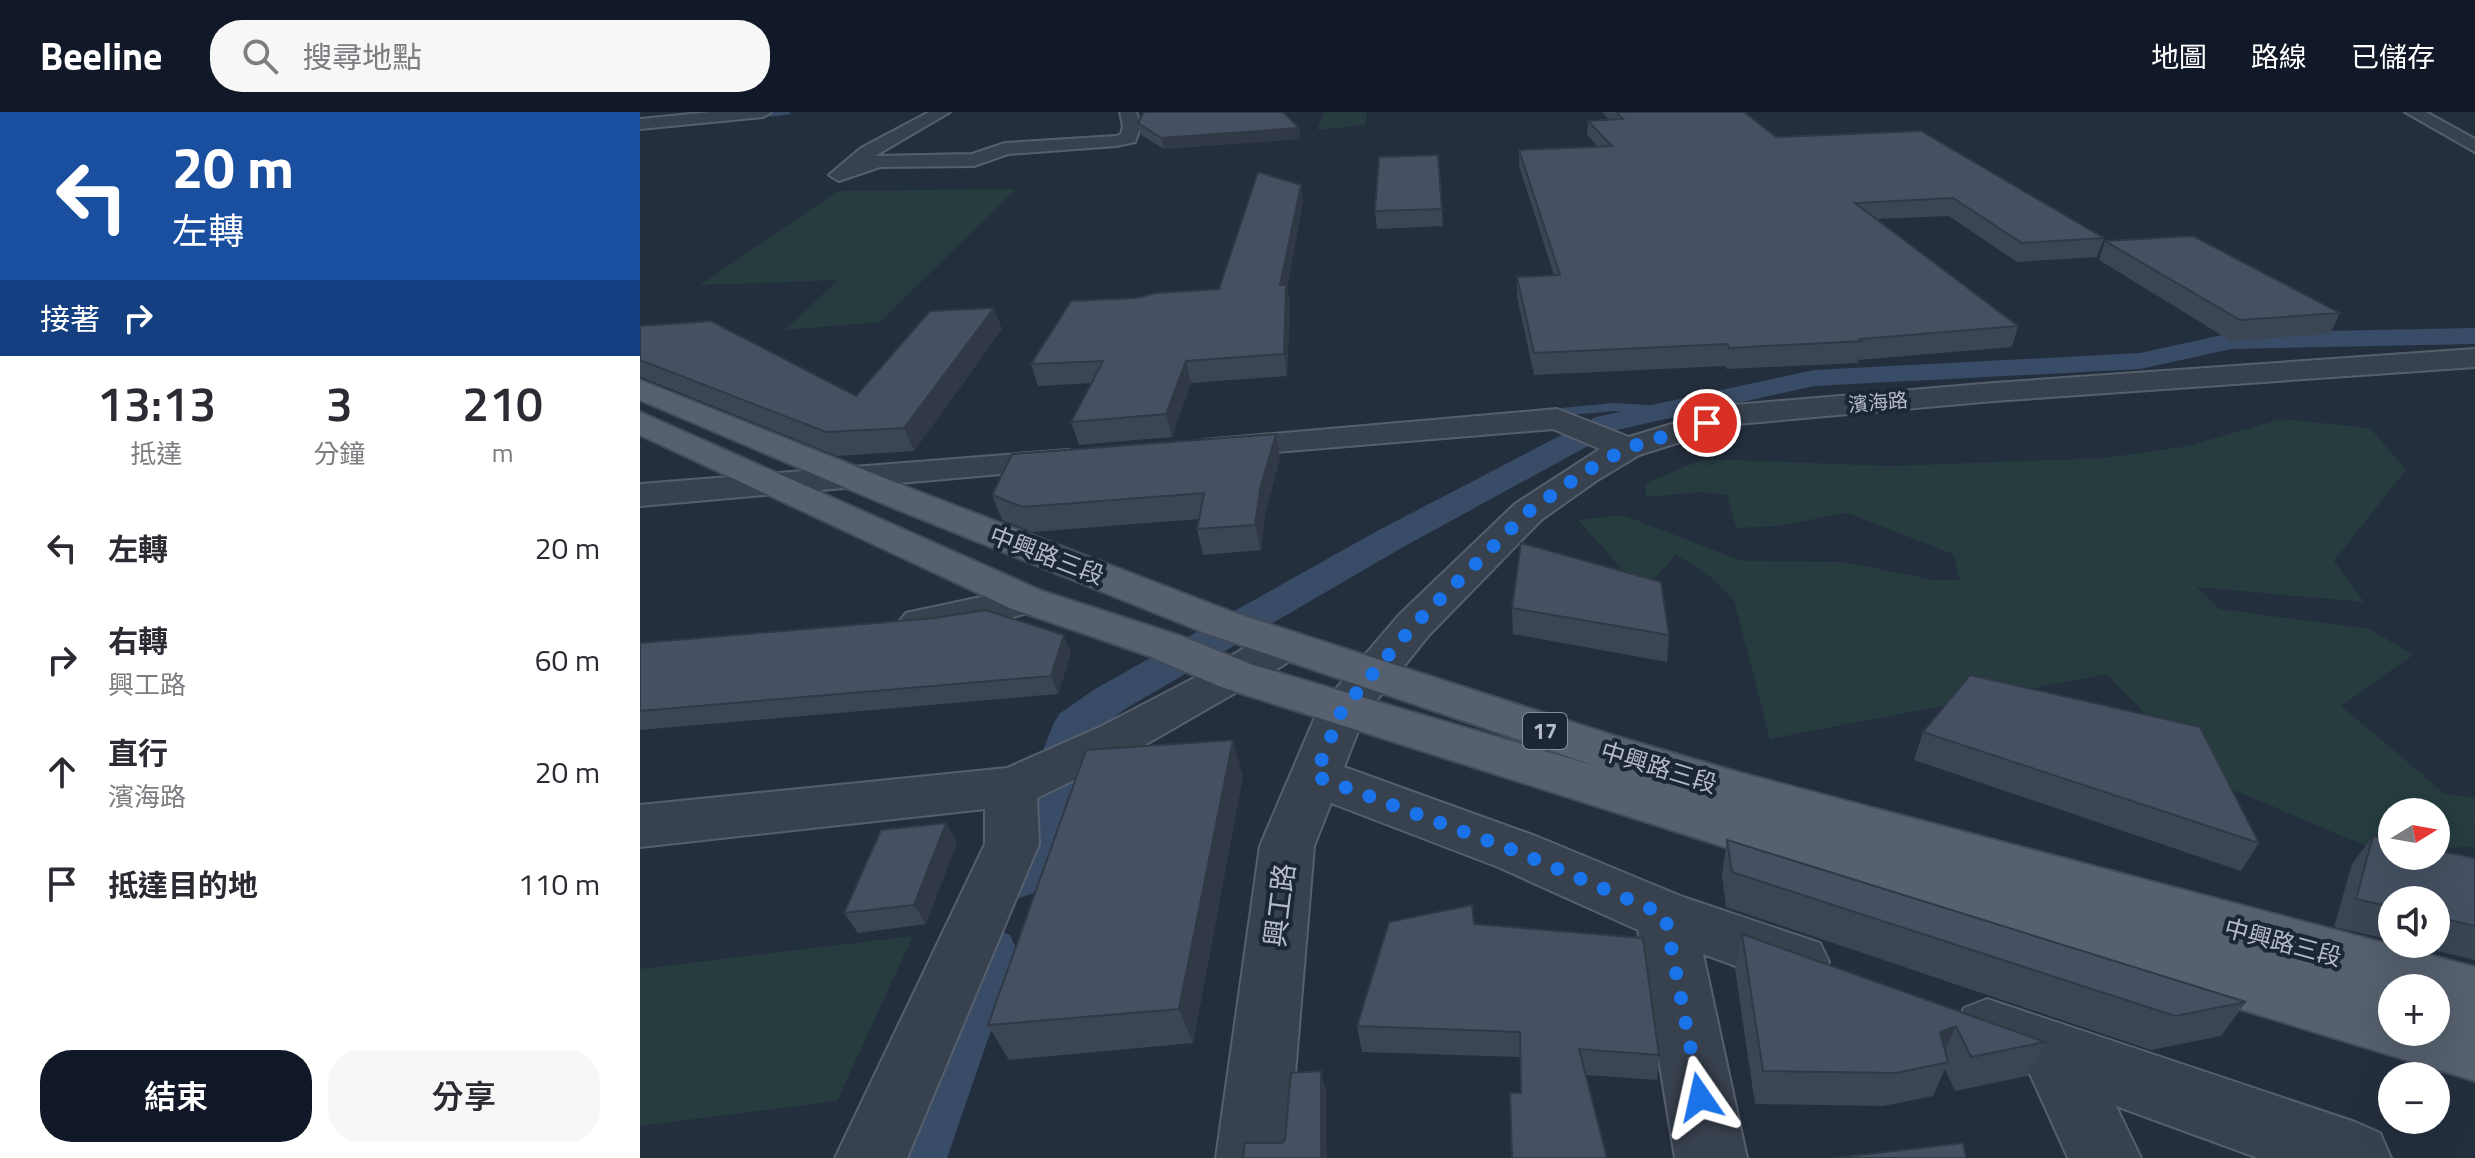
<!DOCTYPE html>
<html lang="zh-TW">
<meta charset="utf-8">
<style>
body{margin:0;font-family:"Titillium Web","Noto Sans TC",sans-serif;background:#f7f7f7;color:#2b2b33;height:100vh;display:flex;flex-direction:column;font-size:30px;white-space:nowrap}
*{box-sizing:border-box;margin:0}
p{font-size:26px;color:#7c7c81}
.icon{flex:none;width:44px;height:44px;fill:none;stroke:currentColor;stroke-width:2;stroke-linecap:round;stroke-linejoin:round}
.map{position:relative;flex:1;overflow:hidden}
.side{display:flex;flex-direction:column;background:#fff;width:640px}
.side>*{flex:none}
.guide{background:#1a4fa0;color:#fff;overflow:hidden}
.needle{width:52px;rotate:79deg}
.buttons{position:absolute;left:1738px;top:686px;display:grid;gap:16px}
.buttons a{display:grid;place-items:center;width:72px;height:72px;border-radius:50%;background:#fff;box-shadow:0 8px 32px #0002;font-size:40px}
.pin{position:absolute;display:grid;place-items:center;width:68px;height:68px;color:#fff;margin:-34px;border:4px solid #fff;border-radius:50%;box-shadow:0 2px 8px #0007}
.me{position:absolute;width:88px;margin:-44px;rotate:349deg;stroke-linejoin:round;filter:drop-shadow(0 0 6px #0008)}
.turn{display:flex;align-items:center;gap:28px;height:168px;padding:0 40px;font-size:36px}
.turn .icon{width:104px;height:104px;stroke-width:2.5}
.turn b{display:block;font-size:56px;line-height:68px}
.then{display:flex;align-items:center;height:76px;padding:0 40px;background:#0003;gap:16px;font-size:30px}
.eta{display:flex;justify-content:space-evenly;align-items:center;height:136px;text-align:center}
.eta b{font-size:48px;font-weight:600;line-height:56px}
.button{display:flex;gap:16px;margin-top:auto;padding:16px 40px}
.button a{flex:1;height:92px;border-radius:32px;background:#111827;color:#fff;font-size:32px;font-weight:600;line-height:92px;text-align:center}
.button a+a{background:#f7f7f7;color:#2b2b33}
ul{padding:0;list-style:none}
li{display:flex;align-items:center;gap:24px;height:112px;padding:0 40px}
li div{flex:1}
li b{display:block;font-size:30px}
li em{font-style:normal}
header{display:flex;align-items:center;gap:48px;box-sizing:border-box;height:112px;padding:0 40px;background:#111827;color:#fff}
header strong{font-size:38px}
nav{display:flex;gap:44px;margin-inline-start:auto;font-size:28px}
.search{width:560px;height:72px;background:#f7f7f7;display:flex;align-items:center;gap:20px;box-sizing:border-box;padding:0 28px;border-radius:32px;color:#7c7c81;font-size:30px}
main{display:flex;flex:1;min-height:0}
.map>svg:first-child{display:block}
</style>
<header>
<strong>Beeline</strong>
<div class="search"><svg class="icon" aria-label="search" viewBox="0 0 24 24"><circle cx="10" cy="10" r="6"/><path d="M15 15l6 6"/></svg>搜尋地點</div>
<nav><a>地圖</a><a>路線</a><a>已儲存</a></nav>
</header>
<main>
<section class="side">
<div class="guide">
<div class="turn"><svg class="icon" aria-label="left" viewBox="0 0 24 24"><path d="M17 20v-9H6M10 6l-5 5 5 5"/></svg><div><b>20 m</b>左轉</div></div>
<div class="then">接著<svg class="icon" aria-label="right" viewBox="0 0 24 24"><path d="M7 20v-9h11M14 6l5 5-5 5"/></svg></div>
</div>
<div class="eta">
<div><b>13:13</b><p>抵達</p></div>
<div><b>3</b><p>分鐘</p></div>
<div><b>210</b><p>m</p></div>
</div>
<ul>
<li><svg class="icon" aria-label="left" viewBox="0 0 24 24"><path d="M17 20v-9H6M10 6l-5 5 5 5"/></svg><div><b>左轉</b></div><em>20 m</em></li>
<li><svg class="icon" aria-label="right" viewBox="0 0 24 24"><path d="M7 20v-9h11M14 6l5 5-5 5"/></svg><div><b>右轉</b><p>興工路</p></div><em>60 m</em></li>
<li><svg class="icon" aria-label="ahead" viewBox="0 0 24 24"><path d="M12 20V5M6 11l6-6 6 6"/></svg><div><b>直行</b><p>濱海路</p></div><em>20 m</em></li>
<li><svg class="icon" aria-label="arrive" viewBox="0 0 24 24"><path d="M6 21V4h12l-3 4 3 4H6"/></svg><div><b>抵達目的地</b></div><em>110 m</em></li>
</ul>
<div class="button"><a>結束</a><a>分享</a></div>
</section>
<div class="map">
<svg width="1835" height="1046" viewBox="0 0 1835 1046">
<rect width="100%" height="100%" fill="#242f3e"/>
<path fill="#263c3f" d="M684,0H727L725,13L677,18Z
M376,77L240,210L145,218L198,168L60,173L198,79Z
M1641,307L1730,316L1766,358L1694,449L1724,490L1557,475L1579,497L1730,517L1773,543L1701,594L1804,681L1835,686V735L1796,736V700H1752V738H1735L1568,667L1467,562L1130,627L1094,488L1072,466L1036,442L1003,480L938,408L983,403L1102,449L1204,450L1295,468H1320L1313,442L1207,401L1137,414L1096,416L1087,383L1060,380L1006,385V371L1063,347L1250,354L1465,346L1549,334Z
M273,824L197,989L0,1014V857Z"/>
<g fill="none" stroke-linecap="round" stroke-linejoin="round">
<path stroke="#394c67" stroke-width="5" d="M113,4L148,0"/>
<path stroke="#394c67" stroke-width="8" d="M911,301L973,295L1026,298"/>
<path fill="#394c67" fill-rule="evenodd" d="M1835,216V232L1591,237L1500,257L1174,274L977,318L765,434L485,597L454,621L397,780L379,786L361,780L353,765L413,613L419,602L455,577L739,418L956,305L1174,258L1500,241L1591,221Z
M351,816L370,823L378,840L307,1046H243L324,840L332,823Z"/>
<g stroke="#565f6c" stroke-width="4">
<path id="minor" d="M71,0H131L123,5L0,17V7Z
M289,0H310L235,44L332,42L365,31L476,24L481,22L483,14L480,0H496L501,14L495,30L476,34L368,42L334,54L240,55L199,69L189,63L221,36Z
M1765,0H1786L1835,27V40Z
M1835,237V255L1354,289L1097,312L999,343L956,369L901,408L789,523L724,604L704,655L898,725L1043,785L1180,831L1189,850L1180,869L1158,877L1063,842L1107,1046H1035L998,818L858,755L691,691L674,734L648,1046H576L620,734L678,598L759,503L875,392L960,337L913,317L576,345L564,342L559,335L564,328L917,297L989,325L1094,293L1354,271Z
M428,338L440,341L445,348L440,355L0,394V372Z
M387,475L402,479L408,488L402,497C362,507 305,530 266,519L259,510L266,501Z
M644,518L660,522L666,532L660,542L642,554L496,638L397,686L399,732L267,1046H195L345,732V697L0,735V693L367,656L462,614L554,566L628,522Z
M1347,887L1715,1010L1740,1021L1751,1046H1618L1476,994L1501,1046H1428L1390,962L1324,938L1315,917L1324,896Z"/>
</g>
<g stroke="#414a57" stroke-width="4">
<path id="major" d="M0,268L272,377L595,501L972,623L1101,661L1835,855V969L1456,853L581,575L509,544L372,497L0,323V300L402,479L541,524L613,553L959,655L565,521L246,393L0,288ZM1752,876H1796V920H1752Z"/>
</g>
<use href="#minor" fill="#38414e" fill-rule="evenodd"/>
<use href="#major" fill="#56606e" fill-rule="evenodd"/>
</g>
<path fill="#3b4654" d="M962,0H1104L1136,25L1464,126L1457,145L1377,150L1309,104L1237,107L1378,214L1372,235L1218,248V251L1087,257L1085,254L894,263L877,185V165L914,163L879,54V38L957,34L947,23L948,9L969,7Z
M498,11L659,16L660,27L524,37L501,23Z
M798,43L803,114L737,117L735,99Z
M663,90L647,175L650,193L647,264L551,271L532,325L439,333L431,310L451,271L398,274L391,252L496,186L579,177Z
M1465,129L1700,201L1690,222L1591,229L1459,148Z
M0,214L216,284L362,217L274,339L197,344L1,265L0,266Z
M640,346L625,402L621,438L563,443L557,417L559,407L392,420L362,408L352,383Z
M872,496L1029,523L1027,550L873,522Z
M0,531L431,541L418,582L0,618Z
M1283,620L1619,731L1601,759L1274,648Z
M603,663L553,931L369,948L348,913Z
M1733,724L1835,746V848L1768,832H1796V788H1752V828L1694,815L1712,752Z
M1087,728L1606,890L1581,924L1511,938L1086,795L1082,763Z
M317,730L286,812L218,821L204,801Z
M834,812L1019,943L1017,968L946,963L881,981L880,945L722,940L717,914Z
M1102,822L1405,930L1387,964L1315,979L1305,957L1293,984L1243,994L1115,992L1095,857Z"/>
<path fill="#303945" d="M659,16L660,27L524,37L521,26Z
M661,73L663,90L647,175L650,193L647,264L644,242L640,173Z
M354,196L362,217L274,339L264,316Z
M546,249L551,271L532,325L526,302Z
M636,322L640,346L625,402L621,438L615,413L620,377Z
M424,523L431,541L418,582L411,564Z
M593,628L603,663L553,931L539,897Z
M306,711L317,730L286,812L274,793Z
M1316,914L1301,949L1300,920Z
M681,959L686,978L687,1046H681Z"/>
<path fill="#455162" stroke="#303945" stroke-width="2" d="M504,0H643L659,16L521,26L498,11Z
M976,0H1104L1136,25L1281,19L1464,126L1382,131L1313,86L1215,91L1378,214L1220,227L1222,229L1089,236L1088,232L894,241L877,165L920,163L879,38L972,34L948,9L983,7Z
M798,43L802,97L735,99L739,45Z
M618,60L661,73L640,173H646L644,242L546,249L526,302L431,310L463,249L391,252L431,189L496,186L516,181L579,177Z
M1553,124L1700,201L1600,208L1465,129Z
M354,196L264,316L186,320L0,248V214L71,209L216,284L290,199Z
M636,322L620,377L615,413L557,417L564,381L383,395L352,383L372,342Z
M881,431L1021,470L1029,523L872,496Z
M345,498L424,523L411,564L0,599V531L295,506Z
M1330,563L1560,615L1619,731L1283,620Z
M593,628L539,897L348,913L446,638Z
M306,711L274,793L204,801L241,718Z
M1733,724L1752,728V744H1796V738L1835,746V814L1796,805V788H1752V795L1716,787Z
M1087,728L1606,890L1535,904L1092,760Z
M832,793L834,812L1003,826L1019,943L939,937L967,1046H872L870,981H881L880,920L717,914L749,810Z
M1102,822L1405,930L1331,945L1316,914L1300,920L1308,950L1256,961L1123,959Z
M681,959V1046H603L605,1031H642L645,1028L651,961Z
M1323,1031L1326,1046H1193Z"/>
<g fill="none" stroke-linecap="round" stroke-linejoin="round">
<path stroke="#1a73e8" stroke-width="14" stroke-dasharray="0 25.2" d="M1060,985L1025,803L878,740L675,664L702,598L774,513L888,400L943,361L987,336L1067,311"/>
</g>
<g text-anchor="middle" dominant-baseline="central" stroke-width="8" stroke-linejoin="round" paint-order="stroke">
<g font-size="20" fill="#b4bcc9" stroke="#1d2633">
<text transform="translate(1238 290) rotate(-5)">濱海路</text>
</g>
<rect fill="#1d2633" stroke="#878f9c" stroke-width="2" x="883" y="601" width="44" height="36" rx="6"/>
<g font-size="22" font-weight="bold" fill="#b4bcc9">
<text x="905" y="619">17</text>
</g>
<g font-size="24" fill="#b4bcc9" stroke="#1d2633">
<text transform="translate(407 443) rotate(21)">中興路三段</text>
<text transform="translate(1019 655) rotate(17)">中興路三段</text>
<text transform="translate(1643 830) rotate(15)">中興路三段</text>
</g>
<g font-size="28" fill="#b4bcc9" stroke="#1d2633">
<text transform="translate(639 793) rotate(-83)">興工路</text>
</g>
</g>
</svg>
<div class="buttons">
<a><svg class="needle" viewBox="-14 -14 28 28"><path d="M0-13l5 13h-10z" fill="#e53935"/><path d="M0 13l5-13h-10z" fill="#7c7c81"/></svg></a>
<a><svg class="icon" aria-label="sound" viewBox="0 0 24 24"><path d="M4 9h4l5-4v14l-5-4H4zM17 9q2 3 0 6"/></svg></a>
<a>+</a>
<a>−</a>
</div>
<div class="pin" style="left:1067px;top:311px;background:#d93025"><svg class="icon" aria-label="arrive" viewBox="0 0 24 24"><path d="M6 21V4h12l-3 4 3 4H6"/></svg></div>
<svg class="me" style="left:1060px;top:985px" viewBox="-20 -20 40 40"><path d="M0-17L14 15 0 8-14 15z" fill="#1a73e8" stroke="#fff" stroke-width="4"/></svg>
</div>
</main>
